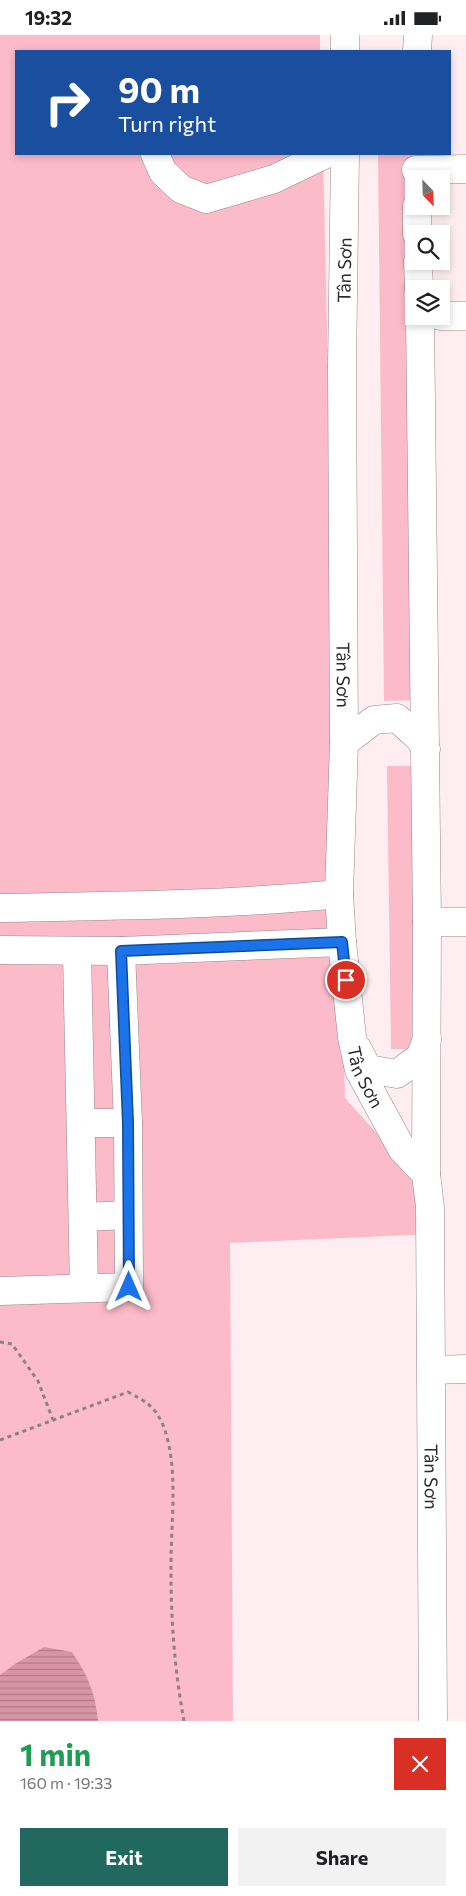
<!DOCTYPE html>
<meta charset="utf-8">
<style>
body{margin:0;font-family:Commissioner,sans-serif;background:#f2f2f2;color:#202124;height:100vh;display:flex;flex-direction:column;font-size:19px;white-space:nowrap}
*{box-sizing:border-box;margin:0}
p{font-size:16px;color:#757577}
.icon{flex:none;width:28px;height:28px;fill:none;stroke:currentColor;stroke-width:2;stroke-linecap:round;stroke-linejoin:round}
.map{position:relative;height:1686px;overflow:hidden}
.panel{display:flex;flex-direction:column;background:#fff;flex:1}
.panel>*{flex:none}
.guide{position:absolute;left:15px;top:15px;width:436px;height:105px;border-radius:0px;box-shadow:0 2px 8px #0003;background:#1a4fa0;color:#fff;overflow:hidden}
.needle{width:32px;rotate:157deg}
.controls{position:absolute;left:405px;top:135px;display:grid;gap:10px}
.controls a{display:grid;place-items:center;width:45px;height:45px;border-radius:0px;background:#fff;box-shadow:0 2px 8px #0003;font-size:25px}
.pin{position:absolute;display:grid;place-items:center;width:42px;height:42px;color:#fff;margin:-21px;border:2px solid #fff;border-radius:50%;box-shadow:0 1px 5px #0007}
.me{position:absolute;width:55px;margin:-28px;rotate:0deg;stroke-linejoin:round;filter:drop-shadow(0 0 4px #0008)}
.turn{display:flex;align-items:center;gap:18px;height:105px;padding:0 20px;font-size:22px}
.turn .icon{width:65px;height:65px;stroke-width:2.5}
.turn b{display:block;font-size:35px;line-height:42px}
.round{display:grid;place-items:center;flex:none;width:52px;height:52px;border-radius:0px;background:#f2f2f2}
.overview{display:flex;align-items:center;justify-content:space-between;height:85px;padding:0 20px}
h1{font-size:30px;font-weight:700;line-height:38px;color:#1e9e55}
.primary-button{display:flex;gap:10px;margin-top:auto;padding:10px 20px}
.primary-button a{flex:1;height:58px;border-radius:0px;background:#21695f;color:#fff;font-size:20px;font-weight:700;line-height:58px;text-align:center}
.primary-button a+a{background:#f2f2f2;color:#202124}
.status{display:flex;justify-content:space-between;align-items:center;height:35px;padding:0 25px;background:#fff;direction:ltr}
.status svg{height:14px;fill:currentColor}
.map>svg:first-child{display:block}
</style>
<div class="status"><b>19:32</b><svg viewBox="0 0 49 12"><path d="M0 12V9h3v3zM5 12V6h3v6zM10 12V3h3v9zM15 12V0h3v12zM26 1h20v11H26zM47 4h2v5h-2z"/></svg></div>
<div class="map">
<svg width="466" height="1686" viewBox="0 0 466 1686">
<defs>
<pattern id="water-rules" width="6" height="5" patternUnits="userSpaceOnUse" patternTransform="scale(1.25)"><rect width="6" height="5" fill="#d895a3"/><path d="M0 2.5h6" fill="none" stroke="#b07a85"/></pattern>
</defs>
<rect width="100%" height="100%" fill="#feeef1"/>
<path fill="#fcbbc9" d="M0,0H320V16H16V119H323L345,1063L433,1161L432,1199L230,1208L233,1686H0Z
M378,119H425V144H414V281L428,665L384,666Z
M387,731H425L427,1014H391Z"/>
<path fill="url(#water-rules)" d="M44,1612L72,1617C88,1641 95,1657 98,1686H0V1640L15,1629Z"/>
<g fill="none" stroke-linecap="round" stroke-linejoin="round">
<g stroke="#96878a" stroke-width="29">
<g id="minor">
<path d="M345,0V16"/>
<path d="M417,16L418,0"/>
<path d="M155,119L163,137L181,154L206,164L274,144L326,119"/>
<path id="s1" d="M345,119L342,332L344,708L339,859L342,907L352,1002L359,1035L402,1114L426,1139"/>
<path d="M416,135L466,134"/>
<path d="M417,171V199"/>
<path d="M418,226L419,254"/>
<path id="s2" d="M420,281L427,887L426,1139L430,1172L433,1686"/>
<path d="M441,281H466"/>
<path d="M344,708L374,685L397,683L419,703L426,714"/>
<path d="M0,873C113,871 226,870 339,859"/>
<path d="M427,887H466"/>
<path d="M0,915L121,916L342,907"/>
<path d="M77,917L84,1253"/>
<path d="M357,1013L368,1034L397,1039L420,1022L427,1004"/>
<path d="M81,1088H128"/>
<path d="M83,1182L128,1180"/>
<path d="M0,1256L129,1252L128,1088L121,916"/>
<path d="M432,1335L466,1334"/>
</g>
</g>
<path stroke="#8c8183" stroke-width="3" stroke-dasharray="4 4" stroke-linecap="butt" d="M0,1307L12,1309L38,1346L53,1385
M0,1405L128,1357C145,1366 155,1371 163,1390C180,1434 170,1491 171,1538C171,1587 175,1638 184,1686"/>
<use href="#minor" stroke="#fff" stroke-width="28"/>
</g>
<g fill="none" stroke-linecap="round" stroke-linejoin="round">
<g stroke="#114b97" stroke-width="12">
<path id="route" d="M129,1252L128,1088L121,916L342,907L346,945"/>
</g>
<use href="#route" stroke="#1a73e8" stroke-width="9"/>
</g>
<g text-anchor="middle" dominant-baseline="central" stroke-width="4.5" stroke-linejoin="round" paint-order="stroke">
<g font-size="18" fill="#2e2829" stroke="#fff">
<text transform="translate(344 235) rotate(-89)">Tân Sơn</text>
<text stroke="none"><textPath href="#s1" startOffset="521">Tân Sơn</textPath></text>
<text stroke="none"><textPath href="#s1" startOffset="926">Tân Sơn</textPath></text>
<text stroke="none"><textPath href="#s2" startOffset="1161">Tân Sơn</textPath></text>
</g>
</g>
</svg>
<div class="controls">
<a><svg class="needle" viewBox="-14 -14 28 28"><path d="M0-13l5 13h-10z" fill="#e53935"/><path d="M0 13l5-13h-10z" fill="#757577"/></svg></a>
<a><svg class="icon" aria-label="search" viewBox="0 0 24 24"><circle cx="10" cy="10" r="6"/><path d="M15 15l6 6"/></svg></a>
<a><svg class="icon" aria-label="layers" viewBox="0 0 24 24"><path d="M12 4l9 5-9 5-9-5zM3 14l9 5 9-5"/></svg></a>
</div>
<div class="pin" style="left:346px;top:945px;background:#d93025"><svg class="icon" aria-label="arrive" viewBox="0 0 24 24"><path d="M6 21V4h12l-3 4 3 4H6"/></svg></div>
<svg class="me" style="left:129px;top:1252px" viewBox="-20 -20 40 40"><path d="M0-17L14 15 0 8-14 15z" fill="#1a73e8" stroke="#fff" stroke-width="4"/></svg>
<div class="guide">
<div class="turn"><svg class="icon" aria-label="right" viewBox="0 0 24 24"><path d="M7 20v-9h11M14 6l5 5-5 5"/></svg><div><b>90 m</b>Turn right</div></div>
</div>
</div>
<section class="panel">
<div class="overview"><div><h1>1 min</h1><p>160 m · 19:33</p></div><a class="round" style="background:#d93025;color:#fff"><svg class="icon" aria-label="close" viewBox="0 0 24 24"><path d="M6 6l12 12M18 6L6 18"/></svg></a></div>
<div class="primary-button"><a>Exit</a><a>Share</a></div>
</section>
